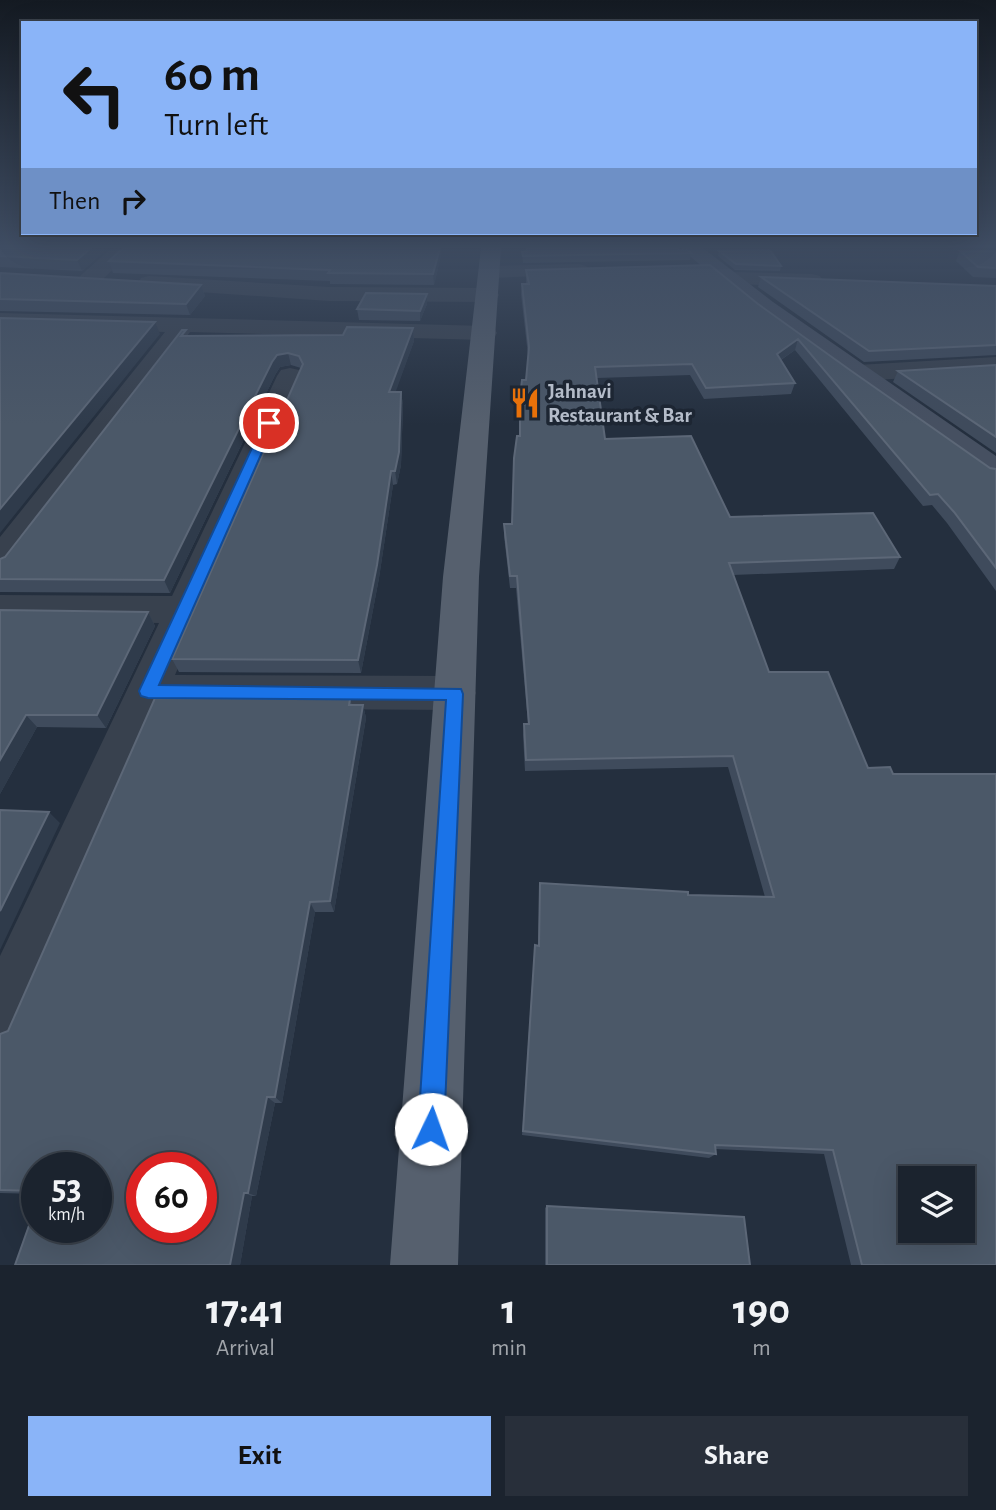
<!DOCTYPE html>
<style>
body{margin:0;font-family:"Alegreya Sans",sans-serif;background:#282f3a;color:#f1f3f6;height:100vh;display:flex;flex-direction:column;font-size:26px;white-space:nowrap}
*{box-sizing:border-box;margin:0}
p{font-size:23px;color:#a0a4aa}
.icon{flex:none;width:38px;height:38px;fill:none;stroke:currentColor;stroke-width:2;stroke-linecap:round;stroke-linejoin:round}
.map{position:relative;height:1265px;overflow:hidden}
.panel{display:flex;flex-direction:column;background:#1b232e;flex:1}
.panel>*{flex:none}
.banner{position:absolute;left:21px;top:21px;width:956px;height:214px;border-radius:0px;box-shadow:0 7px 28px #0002,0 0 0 2px #39404a;background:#8ab4f8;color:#111;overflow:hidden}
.tools{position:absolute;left:898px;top:1166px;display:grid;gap:14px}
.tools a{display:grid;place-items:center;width:77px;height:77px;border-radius:0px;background:#1b232e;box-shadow:0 7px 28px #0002,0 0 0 2px #39404a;font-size:35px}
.speed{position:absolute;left:21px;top:1152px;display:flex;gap:14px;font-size:35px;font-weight:700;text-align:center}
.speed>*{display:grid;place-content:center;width:91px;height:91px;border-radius:50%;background:#1b232e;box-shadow:0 7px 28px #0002,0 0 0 2px #39404a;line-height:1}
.speed small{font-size:18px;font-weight:400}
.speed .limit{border:10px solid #d22;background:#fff;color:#111}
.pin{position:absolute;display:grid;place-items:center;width:60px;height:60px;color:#fff;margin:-30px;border:4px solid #fff;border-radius:50%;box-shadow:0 2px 7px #0007}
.me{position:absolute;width:77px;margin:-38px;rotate:3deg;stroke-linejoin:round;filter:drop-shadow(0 0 5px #0008)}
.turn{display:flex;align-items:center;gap:24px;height:147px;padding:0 28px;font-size:32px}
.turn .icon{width:91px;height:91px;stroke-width:2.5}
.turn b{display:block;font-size:49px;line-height:60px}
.then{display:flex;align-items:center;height:66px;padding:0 28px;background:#0003;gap:14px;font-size:26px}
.eta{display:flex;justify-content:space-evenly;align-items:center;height:119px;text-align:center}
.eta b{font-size:42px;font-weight:700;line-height:49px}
.primary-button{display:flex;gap:14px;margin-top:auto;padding:14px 28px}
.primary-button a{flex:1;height:80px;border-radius:0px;background:#8ab4f8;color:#111;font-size:28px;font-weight:700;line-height:80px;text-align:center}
.primary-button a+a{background:#282f3a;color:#f1f3f6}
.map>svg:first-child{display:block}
</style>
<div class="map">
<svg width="996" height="1265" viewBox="0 0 996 1265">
<rect width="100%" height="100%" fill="#242f3e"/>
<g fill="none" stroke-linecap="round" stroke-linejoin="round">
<path fill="#38414e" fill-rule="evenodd" d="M112,248H134L97,285H81L78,280L81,275Z
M579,264L586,266L590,270L586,274L490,278L482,277L479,272L482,267L490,266Z
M730,272L812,274L820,276L823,281L820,286L812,288L722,283L719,278L722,273Z
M149,276L329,287L488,288L496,290L499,295L496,300L488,302L329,301L141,288L138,283L141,278Z
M0,313L485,326L494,328L497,333L494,338L485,340L190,332L12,569L0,573V537L165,332L0,327Z
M996,357V373L857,381L848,379L844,373L848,367L857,365Z
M290,368L299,370L303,376L175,675L455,676L470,681L476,693L470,705L455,710L161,708L20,1038L0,1046V956L159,623L0,621V595L172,596L277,376L281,370Z"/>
<path fill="#465061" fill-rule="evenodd" d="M680,248H703L773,302L996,456V479L985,477L757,312Z"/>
<path fill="#56606e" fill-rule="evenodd" d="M481,248H501L479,577L458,1265H390L443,577Z"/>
</g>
<path fill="#3f4b5c" d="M0,248H108L82,271L0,267Z
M123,248H441V255L434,285L330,284V281L113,273L109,261Z
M526,248H677L678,250L691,253L690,260L523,263L522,252L526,251Z
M719,251L781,266L780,271L735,270L718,256Z
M960,251H996V278L973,277L956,261Z
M526,270L758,304L990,468L996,469V591L947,523L932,505L923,506L795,350L781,360L795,383L791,394L704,399L690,375L597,378L605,439L730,517L900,557L894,569L733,575L769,672L996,1265H851L824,1154L715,1149L716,1154L709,1158L522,1135L534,954L538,946L540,883L688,895L765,897L728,767L525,771L523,735L524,724H528L516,588H510L504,536V524H512L526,380L528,355L521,294L522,284H526Z
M0,273L201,285L205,296L190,315L0,311Z
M761,277L996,286V355L864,362L758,287Z
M427,304L420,321L359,320L357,309Z
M413,328L414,341L395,392H401L403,405L401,465L397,484L393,485L379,578L361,673L179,672L172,659L301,368L291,365L280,367L275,375L170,593L0,592V559L5,557L188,336L343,335Z
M996,365V453L893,382L898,371Z
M0,610L148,612L155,626L106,728L37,727L0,794Z
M350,699L352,705H363L366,718L334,912H315L282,1103H275L256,1196H252L240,1265H15L96,1227L37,1167V1194L0,1193V1034L8,1031Z
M547,1206L750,1265H545V1208Z"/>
<path fill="#2f3b4b" d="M91,248H108L82,271L77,260Z
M440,248H441V255L434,285L433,274Z
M201,285L205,296L190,315L186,304Z
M427,294V304L420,321V311Z
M155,322L160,334L0,533V509Z
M413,328L414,341L391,405L389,392Z
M798,339L795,350L774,364L777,354Z
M288,353L291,365L280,367L275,375L170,593L164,580L272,362L277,355Z
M401,392L403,405L401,465L397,484L395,471Z
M391,471L393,485L379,578L361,673L358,660Z
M148,612L155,626L106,728L97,715Z
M363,705L366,718L334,912L330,901Z
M26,715L37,727L0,794V760Z
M49,812L60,823L0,950V911Z
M310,902L315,912L282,1103L275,1097Z
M267,1097L275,1103L256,1196L248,1193Z
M244,1193L252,1196L240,1265H230Z"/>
<path fill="#4b5868" stroke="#5c6777" stroke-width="2" fill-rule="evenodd" d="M0,248H91L77,260L0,256Z
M123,248H440L433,274L328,273L330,270L109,261Z
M527,248H677L678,250H688L691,253L523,256L522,252L527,251Z
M770,250L781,266L736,264L719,251Z
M960,251H996V268L978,267Z
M710,265L758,304L850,370L990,468L996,469V568L954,512L938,494L930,495L798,339L777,354L795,383L706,388L692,364L595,367L605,439L691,436L730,517L873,513L900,557L729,563L769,672H828L868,768L890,767L893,774H996V1265H862L833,1150L715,1145L716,1154L523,1131L535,945L539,946L540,883L688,892V895L774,897L733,756L526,760L524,724H529L517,576H510L504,524H512L514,458L517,436H520V396L522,380H526L529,347L522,284H529L526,270ZM910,1178H962V1230H910Z
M0,273L201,285L186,304L0,299Z
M761,277L996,286V345L869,351Z
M366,293L427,294L420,311L357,309Z
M0,318L155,322L0,509Z
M347,327L413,328L389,392H401L399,452L395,471H391L377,565L358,660L172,659L303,364L299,356L288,353L277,355L272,362L164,580L0,579V559L5,557L182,330H186L181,336L343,335Z
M996,365V437L898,371Z
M0,610L148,612L97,715H26L0,760Z
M155,698L350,699L349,705H363L330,901L310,902L275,1097H267L248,1193H244L230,1265H15L37,1203V1227H96V1167H37V1191L0,1190V1034L8,1031ZM142,1167H201V1227H142Z
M0,810L49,812L0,911Z
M547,1206L744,1217L750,1265H547Z"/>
<linearGradient id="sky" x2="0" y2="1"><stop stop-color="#141a22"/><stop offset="0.58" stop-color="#3f4d63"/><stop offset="1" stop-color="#3f4d63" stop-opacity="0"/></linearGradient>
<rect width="996" height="425" fill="url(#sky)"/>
<path fill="#1a73e8" stroke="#114b97" stroke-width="2" d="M265,420L275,423L159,685L461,689L463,694L444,1129L440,1138L431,1142L422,1138L418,1129L446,700L148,698L141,696L139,691Z"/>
<defs>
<g id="restaurant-bare" transform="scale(2.415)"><path d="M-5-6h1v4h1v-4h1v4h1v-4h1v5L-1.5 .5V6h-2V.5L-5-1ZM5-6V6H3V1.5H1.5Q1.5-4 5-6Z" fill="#e8710a" stroke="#1d2633" stroke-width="2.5" paint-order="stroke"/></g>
</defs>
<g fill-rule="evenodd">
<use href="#restaurant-bare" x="525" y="403"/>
</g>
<g text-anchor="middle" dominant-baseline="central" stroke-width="7" stroke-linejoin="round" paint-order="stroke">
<g font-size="21" font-weight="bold" fill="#b4bcc9" stroke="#1d2633" text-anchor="start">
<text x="548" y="391">Jahnavi<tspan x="548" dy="24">Restaurant &amp; Bar</tspan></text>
</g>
</g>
</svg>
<div class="tools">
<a><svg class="icon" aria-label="layers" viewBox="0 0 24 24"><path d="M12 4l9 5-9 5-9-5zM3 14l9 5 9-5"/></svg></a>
</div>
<div class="speed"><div>53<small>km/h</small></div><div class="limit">60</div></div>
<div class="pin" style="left:269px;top:423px;background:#d93025"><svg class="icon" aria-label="arrive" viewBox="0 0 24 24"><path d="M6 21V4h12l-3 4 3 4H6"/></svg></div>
<svg class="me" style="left:431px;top:1129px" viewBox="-20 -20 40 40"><circle r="19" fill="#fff"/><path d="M0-13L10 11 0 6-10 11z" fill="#1a73e8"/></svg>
<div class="banner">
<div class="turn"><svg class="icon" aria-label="left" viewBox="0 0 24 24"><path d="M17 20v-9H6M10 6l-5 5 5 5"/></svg><div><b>60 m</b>Turn left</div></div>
<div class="then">Then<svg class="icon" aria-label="right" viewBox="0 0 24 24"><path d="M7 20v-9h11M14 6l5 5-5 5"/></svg></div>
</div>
</div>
<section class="panel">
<div class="eta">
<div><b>17:41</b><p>Arrival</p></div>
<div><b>1</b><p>min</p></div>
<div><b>190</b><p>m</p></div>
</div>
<div class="primary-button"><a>Exit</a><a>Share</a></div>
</section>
